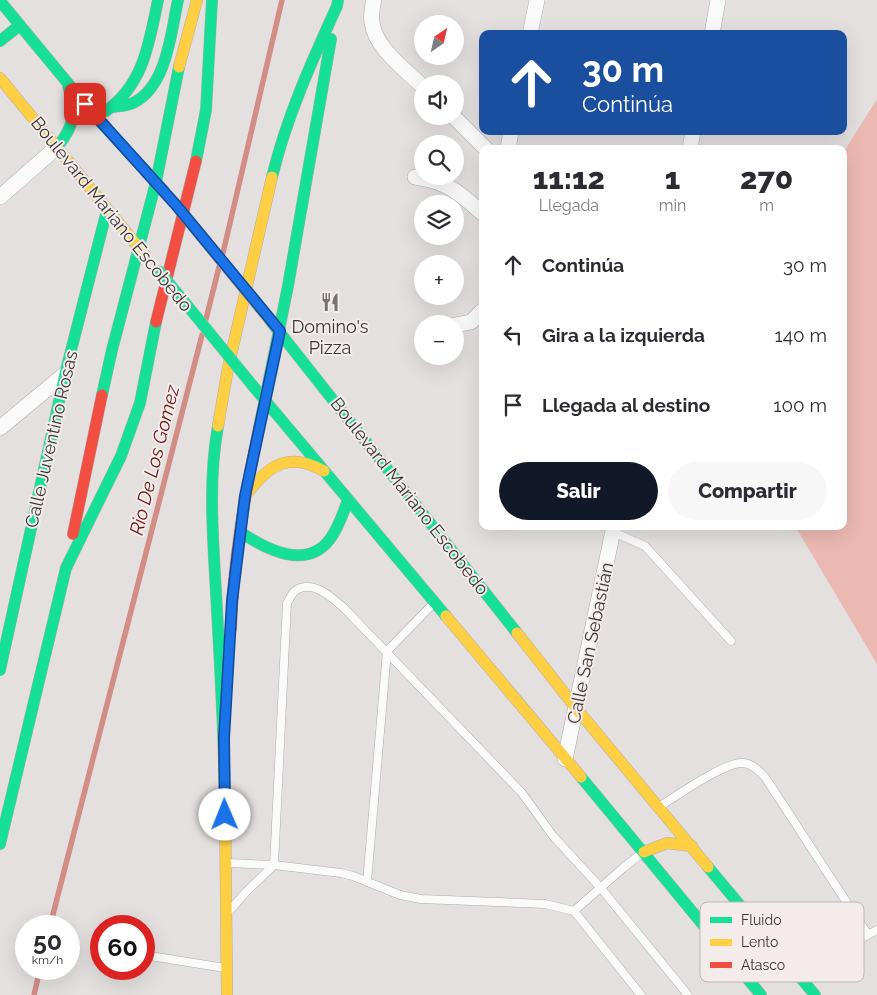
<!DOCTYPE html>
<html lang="es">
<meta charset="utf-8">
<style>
body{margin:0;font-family:Raleway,sans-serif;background:#f7f7f7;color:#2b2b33;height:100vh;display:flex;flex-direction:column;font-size:19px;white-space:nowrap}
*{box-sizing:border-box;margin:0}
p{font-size:16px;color:#7c7c81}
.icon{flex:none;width:28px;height:28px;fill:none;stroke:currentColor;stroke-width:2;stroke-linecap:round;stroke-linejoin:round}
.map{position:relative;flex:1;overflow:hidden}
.side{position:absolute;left:479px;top:145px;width:368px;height:385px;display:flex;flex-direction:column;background:#fff;border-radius:10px;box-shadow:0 5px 20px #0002}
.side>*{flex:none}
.guide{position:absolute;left:479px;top:30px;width:368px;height:105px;border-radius:10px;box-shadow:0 5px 20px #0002;background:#1a4fa0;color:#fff;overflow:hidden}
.needle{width:32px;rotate:34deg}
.fabs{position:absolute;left:414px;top:15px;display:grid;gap:10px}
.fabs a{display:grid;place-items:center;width:50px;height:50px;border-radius:50%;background:#fff;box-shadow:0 5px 20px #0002;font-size:25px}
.speed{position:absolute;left:15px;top:915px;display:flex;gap:10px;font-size:25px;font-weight:700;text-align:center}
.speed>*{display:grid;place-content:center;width:65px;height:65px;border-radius:50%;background:#fff;box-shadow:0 5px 20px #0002;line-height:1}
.speed small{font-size:12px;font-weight:400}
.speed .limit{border:8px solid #d22;background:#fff;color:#111}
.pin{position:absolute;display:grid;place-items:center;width:42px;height:42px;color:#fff;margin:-21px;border-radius:10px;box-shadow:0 2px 8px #0006}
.me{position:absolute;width:55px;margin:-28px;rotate:359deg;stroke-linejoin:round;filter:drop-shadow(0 0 4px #0008)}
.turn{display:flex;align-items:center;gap:18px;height:105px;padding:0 20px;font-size:22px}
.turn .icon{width:65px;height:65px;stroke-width:2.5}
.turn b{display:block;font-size:35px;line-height:42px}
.eta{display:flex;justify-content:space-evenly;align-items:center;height:85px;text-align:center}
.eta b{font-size:30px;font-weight:800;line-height:35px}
.button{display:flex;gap:10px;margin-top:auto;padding:10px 20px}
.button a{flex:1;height:58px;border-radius:30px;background:#111827;color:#fff;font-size:20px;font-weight:800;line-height:58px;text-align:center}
.button a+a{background:#f7f7f7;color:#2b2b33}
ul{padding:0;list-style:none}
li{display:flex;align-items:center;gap:15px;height:70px;padding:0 20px}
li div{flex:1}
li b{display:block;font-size:19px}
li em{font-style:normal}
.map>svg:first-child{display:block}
</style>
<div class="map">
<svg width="877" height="995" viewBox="0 0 877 995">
<rect width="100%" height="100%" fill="#e4e0df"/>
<path fill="#ebb9b2" d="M877,99V664L795,526H842L843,153Z"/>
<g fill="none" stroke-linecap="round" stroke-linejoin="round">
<path stroke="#d28d85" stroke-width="5.5" d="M223,253L282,0
M206,319L219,267
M50,926L202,335
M34,995L40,969"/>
<g stroke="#aeabab" stroke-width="9">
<path id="lane" d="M613,532L645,546L731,641
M660,806C677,796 726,761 743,763C753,764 758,770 765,777L868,935
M228,863L274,865L341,873L353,876L400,895L421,899L545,904L574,911L623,868L642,853
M367,882L387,651L433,604
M231,909L246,892L274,865L287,603C289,600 291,595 294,592C311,577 332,598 344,608L522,793L553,836L600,887L688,995
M574,911L641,995
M144,955L225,968
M799,972L877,930"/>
</g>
<g stroke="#aeabab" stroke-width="16">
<path id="street" d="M374,0C372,7 371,16 372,23C376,49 405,69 422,86
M530,34L537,0
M712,34L718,0
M453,116L486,149
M508,149L511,131
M690,149L693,131
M415,177C446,181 460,193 482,213
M0,197L57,147
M455,325L471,322L482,311
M0,428L65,374
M565,759L614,526"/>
</g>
<g stroke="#aeabab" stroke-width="12">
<path id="fast" d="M0,1L95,116L164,191
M0,41L20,25
M114,107C120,106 127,106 133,103C167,87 171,32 178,0
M106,111C144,84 149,43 158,0
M57,147C76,125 75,112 68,85
M196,161L206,110L212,0
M272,177C287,116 311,63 337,6L338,0
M269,319L517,633
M253,386L446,616
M102,395L112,350L156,182L179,67
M218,426C208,481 213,537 216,593C220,662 224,730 225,799
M259,428L288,286L331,39
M240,532C266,549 306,571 330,539C339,527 343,513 348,500
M0,670L65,374L107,210
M581,777L761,995
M0,844L66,568L121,456L140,403L156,322
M708,867L815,995"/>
</g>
<g stroke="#aeabab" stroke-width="12">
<path id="slow" d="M179,67L197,0
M0,78L145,255
M218,426L228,368L272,177
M246,495C268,465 289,451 324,471
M446,616L581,777
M517,633L576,708L708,867
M225,799L227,995
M644,852L667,843L692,846"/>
</g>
<g stroke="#aeabab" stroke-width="12">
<path id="jam" d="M156,322L196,161
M73,534L102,395
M231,629C233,561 245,494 259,428"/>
</g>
<use href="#lane" stroke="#fbfafa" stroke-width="8"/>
<use href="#street" stroke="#fbfafa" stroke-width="15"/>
<use href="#fast" stroke="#16e098" stroke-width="11"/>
<use href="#slow" stroke="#ffcf43" stroke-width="11"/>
<use href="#jam" stroke="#f24e42" stroke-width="11"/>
<g stroke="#bbb0ae" stroke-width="12" stroke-linecap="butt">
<path id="fast-bridge" d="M159,271L253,386"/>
</g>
<g stroke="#bbb0ae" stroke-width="12" stroke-linecap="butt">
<path id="slow-bridge" d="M176,205L269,319"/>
</g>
<use href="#fast-bridge" stroke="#16e098" stroke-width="11"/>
<use href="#slow-bridge" stroke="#ffcf43" stroke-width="11"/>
</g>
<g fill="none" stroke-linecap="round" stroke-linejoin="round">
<g stroke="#114b97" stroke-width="12">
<path id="route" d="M85,104L176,205L280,331L245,496L232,601L224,738L225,815"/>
</g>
<use href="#route" stroke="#1a73e8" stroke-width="9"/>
</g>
<defs>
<g id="restaurant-bare" transform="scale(1.5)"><path d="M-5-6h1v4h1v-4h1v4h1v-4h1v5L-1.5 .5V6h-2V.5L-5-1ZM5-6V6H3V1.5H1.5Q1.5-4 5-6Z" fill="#757271" stroke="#f3eceb" stroke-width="2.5" paint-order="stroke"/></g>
</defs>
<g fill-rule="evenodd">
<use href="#restaurant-bare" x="330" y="302"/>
</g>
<g text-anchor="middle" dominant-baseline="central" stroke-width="4" stroke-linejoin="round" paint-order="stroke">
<g font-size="18" fill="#393736" stroke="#f3eceb">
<text transform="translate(112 214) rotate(51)">Boulevard Mariano Escobedo</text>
<text transform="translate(51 439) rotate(-77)">Calle Juventino Rosas</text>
<text transform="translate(410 496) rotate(52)">Boulevard Mariano Escobedo</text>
<text transform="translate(590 643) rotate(-78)">Calle San Sebastián</text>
</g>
<g font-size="18" fill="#393736" stroke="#f3eceb">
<text x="330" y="326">Domino's<tspan x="330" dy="21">Pizza</tspan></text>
</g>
<g font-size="19" font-style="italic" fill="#6c120f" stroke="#f3eceb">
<text transform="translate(154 460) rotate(-76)">Rio De Los Gomez</text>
</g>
</g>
<rect x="700" y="902" width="164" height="80" rx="8" fill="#f3eceb" stroke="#bbb6b5" stroke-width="1"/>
<rect x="710" y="917" width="22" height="6" fill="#16e098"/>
<rect x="710" y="939" width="22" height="7" fill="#ffcf43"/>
<rect x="710" y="962" width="22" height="6" fill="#f24e42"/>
<g font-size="14" fill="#393736">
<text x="741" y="925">Fluido</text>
<text x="741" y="947">Lento</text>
<text x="741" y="970">Atasco</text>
</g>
</svg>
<div class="fabs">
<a><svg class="needle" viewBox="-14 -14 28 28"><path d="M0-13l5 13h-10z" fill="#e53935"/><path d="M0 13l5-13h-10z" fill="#7c7c81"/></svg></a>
<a><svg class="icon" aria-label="sound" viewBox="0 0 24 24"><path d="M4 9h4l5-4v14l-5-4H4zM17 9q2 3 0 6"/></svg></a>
<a><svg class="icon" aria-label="search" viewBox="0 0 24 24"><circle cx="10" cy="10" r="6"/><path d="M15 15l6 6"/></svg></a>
<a><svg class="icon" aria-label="layers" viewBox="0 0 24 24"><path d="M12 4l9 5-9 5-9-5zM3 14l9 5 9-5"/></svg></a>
<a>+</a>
<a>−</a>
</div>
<div class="speed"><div>50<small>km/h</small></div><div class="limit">60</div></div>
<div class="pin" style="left:85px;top:104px;background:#d93025"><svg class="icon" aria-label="arrive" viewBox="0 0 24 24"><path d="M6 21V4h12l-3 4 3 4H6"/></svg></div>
<svg class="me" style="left:225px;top:815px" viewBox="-20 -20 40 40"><circle r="19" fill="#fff"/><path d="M0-13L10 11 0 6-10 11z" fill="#1a73e8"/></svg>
<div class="guide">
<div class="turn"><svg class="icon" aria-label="ahead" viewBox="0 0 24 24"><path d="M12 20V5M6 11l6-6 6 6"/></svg><div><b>30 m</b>Continúa</div></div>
</div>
<section class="side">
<div class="eta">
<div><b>11:12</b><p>Llegada</p></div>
<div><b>1</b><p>min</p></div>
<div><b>270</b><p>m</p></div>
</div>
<ul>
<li><svg class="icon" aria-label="ahead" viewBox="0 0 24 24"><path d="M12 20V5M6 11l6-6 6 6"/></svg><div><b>Continúa</b></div><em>30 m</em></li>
<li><svg class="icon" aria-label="left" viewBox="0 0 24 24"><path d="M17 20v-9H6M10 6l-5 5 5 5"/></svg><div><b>Gira a la izquierda</b></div><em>140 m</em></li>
<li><svg class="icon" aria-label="arrive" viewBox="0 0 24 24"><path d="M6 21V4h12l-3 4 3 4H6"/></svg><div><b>Llegada al destino</b></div><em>100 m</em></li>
</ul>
<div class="button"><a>Salir</a><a>Compartir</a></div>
</section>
</div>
